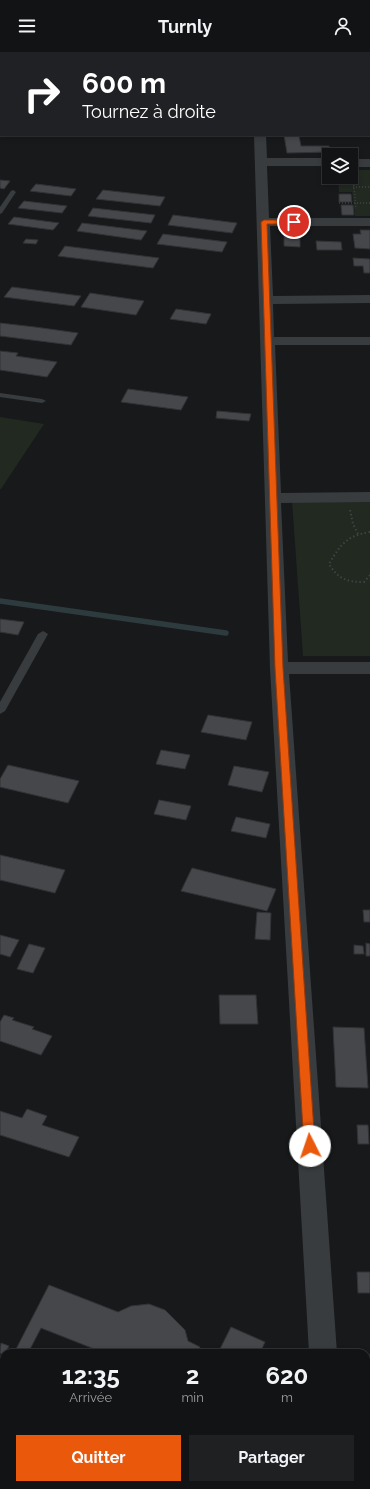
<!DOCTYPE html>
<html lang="fr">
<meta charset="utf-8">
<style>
body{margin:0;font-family:Raleway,sans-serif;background:#1f2022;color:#f1f3f6;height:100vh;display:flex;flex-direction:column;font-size:15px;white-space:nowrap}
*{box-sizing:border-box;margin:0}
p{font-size:13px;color:#9c9ea0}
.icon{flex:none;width:22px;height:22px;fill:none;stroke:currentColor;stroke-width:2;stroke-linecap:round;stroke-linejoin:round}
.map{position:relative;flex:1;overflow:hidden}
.details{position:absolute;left:0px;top:1297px;width:370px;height:140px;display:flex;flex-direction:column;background:#121314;border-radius:12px 12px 0 0;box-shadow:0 2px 6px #0003,0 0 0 1px #313234}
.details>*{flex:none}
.top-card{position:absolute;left:0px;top:0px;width:370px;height:84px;box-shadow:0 2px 6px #0003,0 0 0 1px #313234;background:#202124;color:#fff;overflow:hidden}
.fabs{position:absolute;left:322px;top:96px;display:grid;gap:8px}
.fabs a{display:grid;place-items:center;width:36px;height:36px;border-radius:0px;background:#121314;box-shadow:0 2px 6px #0003,0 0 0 1px #313234;font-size:20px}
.pin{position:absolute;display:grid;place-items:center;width:34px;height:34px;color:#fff;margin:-17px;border:2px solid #fff;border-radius:50%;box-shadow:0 1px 4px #0007}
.me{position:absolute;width:44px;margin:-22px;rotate:356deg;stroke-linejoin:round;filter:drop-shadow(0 0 3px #0008)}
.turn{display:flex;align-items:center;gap:14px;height:84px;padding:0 16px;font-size:18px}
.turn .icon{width:52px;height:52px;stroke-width:2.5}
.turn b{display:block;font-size:28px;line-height:34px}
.eta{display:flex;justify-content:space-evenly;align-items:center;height:68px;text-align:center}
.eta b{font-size:24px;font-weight:700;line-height:28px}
.action{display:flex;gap:8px;margin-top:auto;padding:8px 16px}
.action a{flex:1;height:46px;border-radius:0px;background:#ea580c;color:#fff;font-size:16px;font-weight:700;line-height:46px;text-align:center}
.action a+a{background:#1f2022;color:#f1f3f6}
header{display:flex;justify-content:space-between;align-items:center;height:52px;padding:0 16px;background:#121314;font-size:18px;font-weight:700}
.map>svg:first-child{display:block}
</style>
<header><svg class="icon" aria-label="menu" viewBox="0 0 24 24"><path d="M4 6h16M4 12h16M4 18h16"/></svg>Turnly<svg class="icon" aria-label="person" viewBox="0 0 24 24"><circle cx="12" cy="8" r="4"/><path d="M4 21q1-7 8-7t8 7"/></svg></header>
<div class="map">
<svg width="370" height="1437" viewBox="0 0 370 1437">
<rect width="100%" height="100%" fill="#18191b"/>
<path fill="#212920" d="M356,118H370V164H355L352,140H339L338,125H351V123H356Z
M0,365L44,372L1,437H0Z
M292,449H370V604H303Z"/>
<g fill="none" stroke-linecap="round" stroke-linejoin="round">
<path stroke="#2e3b3e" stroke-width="5.5" d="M0,549L226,581"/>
</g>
<path fill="#45474a" stroke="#323336" d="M284,83H353V84H299L301,94H329L330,100L287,101Z
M0,128L10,129L4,137L0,136Z
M36,132L76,137L71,144L30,139Z
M103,138L165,145L160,154L96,147Z
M339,142H351L352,150H339Z
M24,149L67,154L62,161L18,156Z
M341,153H353L354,163H342Z
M93,156L155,163L151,171L88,164Z
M173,163L237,171L232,181L168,173Z
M14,165L59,171L53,178L8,172Z
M82,171L147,179L141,188L77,179Z
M360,178H370V197L355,196L353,182H361Z
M163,182L227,190L222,200L157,192Z
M284,183L300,184V195L284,194Z
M26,187L38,188L36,192L23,191Z
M316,189L341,190L342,198H317Z
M65,194L159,206L153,216L58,204Z
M353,206L370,207V221H364L363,214H354Z
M12,235L81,244L74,254L4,245Z
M90,241L144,249L136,263L81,255Z
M176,257L211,262L206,272L170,267Z
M0,271L35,275L78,281L71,293L0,284Z
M0,299L18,301L16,304L57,310L47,325L0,318Z
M128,337L188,345L181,358L121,350Z
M217,359L251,362L249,369L216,366Z
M0,567L24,570L18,583L0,580Z
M208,663L252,670L246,688L201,680Z
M161,698L190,703L185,717L156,712Z
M8,713L79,729L68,751L0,735V727Z
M234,714L269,720L262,740L228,733Z
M159,748L191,754L186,768L154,762Z
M236,765L270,772L266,786L231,779Z
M0,803L65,818L55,841L0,828Z
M192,816L276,837L267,859L181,839Z
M363,858H370V870H364Z
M257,860L271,861L270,888L255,887Z
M0,883L19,888L10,905L0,902Z
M366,891L370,892V904H366Z
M29,892L45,896L33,921L17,917Z
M354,893L363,894L364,902H354Z
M219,943H256L258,972H220Z
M4,963L14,966L12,968L34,975L32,977L52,984L41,1003L0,989V970Z
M333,975L364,976L368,1036L336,1035Z
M27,1057L47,1064L42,1073L79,1085L69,1105L0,1083V1059L22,1066Z
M357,1073H368L369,1092H358Z
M357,1220H370V1241H358Z
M49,1233L118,1260L131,1254L149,1252L165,1258L185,1278L188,1289L200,1295L197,1301H102V1300L41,1276L28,1301H14Z
M231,1275L265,1290L260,1301H229L220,1297Z
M1,1291L9,1294L4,1303L0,1301Z
M366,1303H370V1400H366Z
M0,1357H4V1392H0Z"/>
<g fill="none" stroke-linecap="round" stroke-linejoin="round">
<path stroke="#3f4346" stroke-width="1.5" stroke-dasharray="1 2" stroke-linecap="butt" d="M353,124L356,157
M353,135H370
M339,151H370"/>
<path stroke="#3f4346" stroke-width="2" stroke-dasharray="1.5 2.5" stroke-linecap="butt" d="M350,458L353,472L358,482
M370,480C346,484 341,492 329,512C338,527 347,530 364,530L370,523"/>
<path fill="#393c3f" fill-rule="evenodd" d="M13,138L16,140L2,161L0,162V155L11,139Z
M0,341L42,347L46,349L42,351L0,345Z
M43,579L48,582L5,659L0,662V650L38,582Z"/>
<path fill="#393c3f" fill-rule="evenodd" d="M250,0H260V1H250Z
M254,83H266L267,106H329V114H267L269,166H370V174H270L273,244L370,243V251L273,252L274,285H370V293H275L281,441L370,440V450L281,451L288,610H370V622H289L337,1301H309L270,616Z
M351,107H370V115H351Z
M316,1433H346V1437H316Z"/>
</g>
<path fill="#ea580c" stroke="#983908" d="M264,168H294L297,170L294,172H267L283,616L315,1094L313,1097L310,1099L306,1097L304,1094L275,616L261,170Z"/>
</svg>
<div class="fabs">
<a><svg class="icon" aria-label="layers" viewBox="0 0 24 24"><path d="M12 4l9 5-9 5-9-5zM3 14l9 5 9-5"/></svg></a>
</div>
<div class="pin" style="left:294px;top:170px;background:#d93025"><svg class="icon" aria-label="arrive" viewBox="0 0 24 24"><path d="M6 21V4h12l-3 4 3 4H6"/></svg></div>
<svg class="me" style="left:310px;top:1094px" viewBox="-20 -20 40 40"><circle r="19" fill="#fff"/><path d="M0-13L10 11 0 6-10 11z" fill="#ea580c"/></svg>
<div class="top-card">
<div class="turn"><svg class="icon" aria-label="right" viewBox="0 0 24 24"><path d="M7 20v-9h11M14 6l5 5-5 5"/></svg><div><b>600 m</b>Tournez à droite</div></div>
</div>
<section class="details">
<div class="eta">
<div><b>12:35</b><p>Arrivée</p></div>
<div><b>2</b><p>min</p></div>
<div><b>620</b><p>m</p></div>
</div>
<div class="action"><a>Quitter</a><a>Partager</a></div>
</section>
</div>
